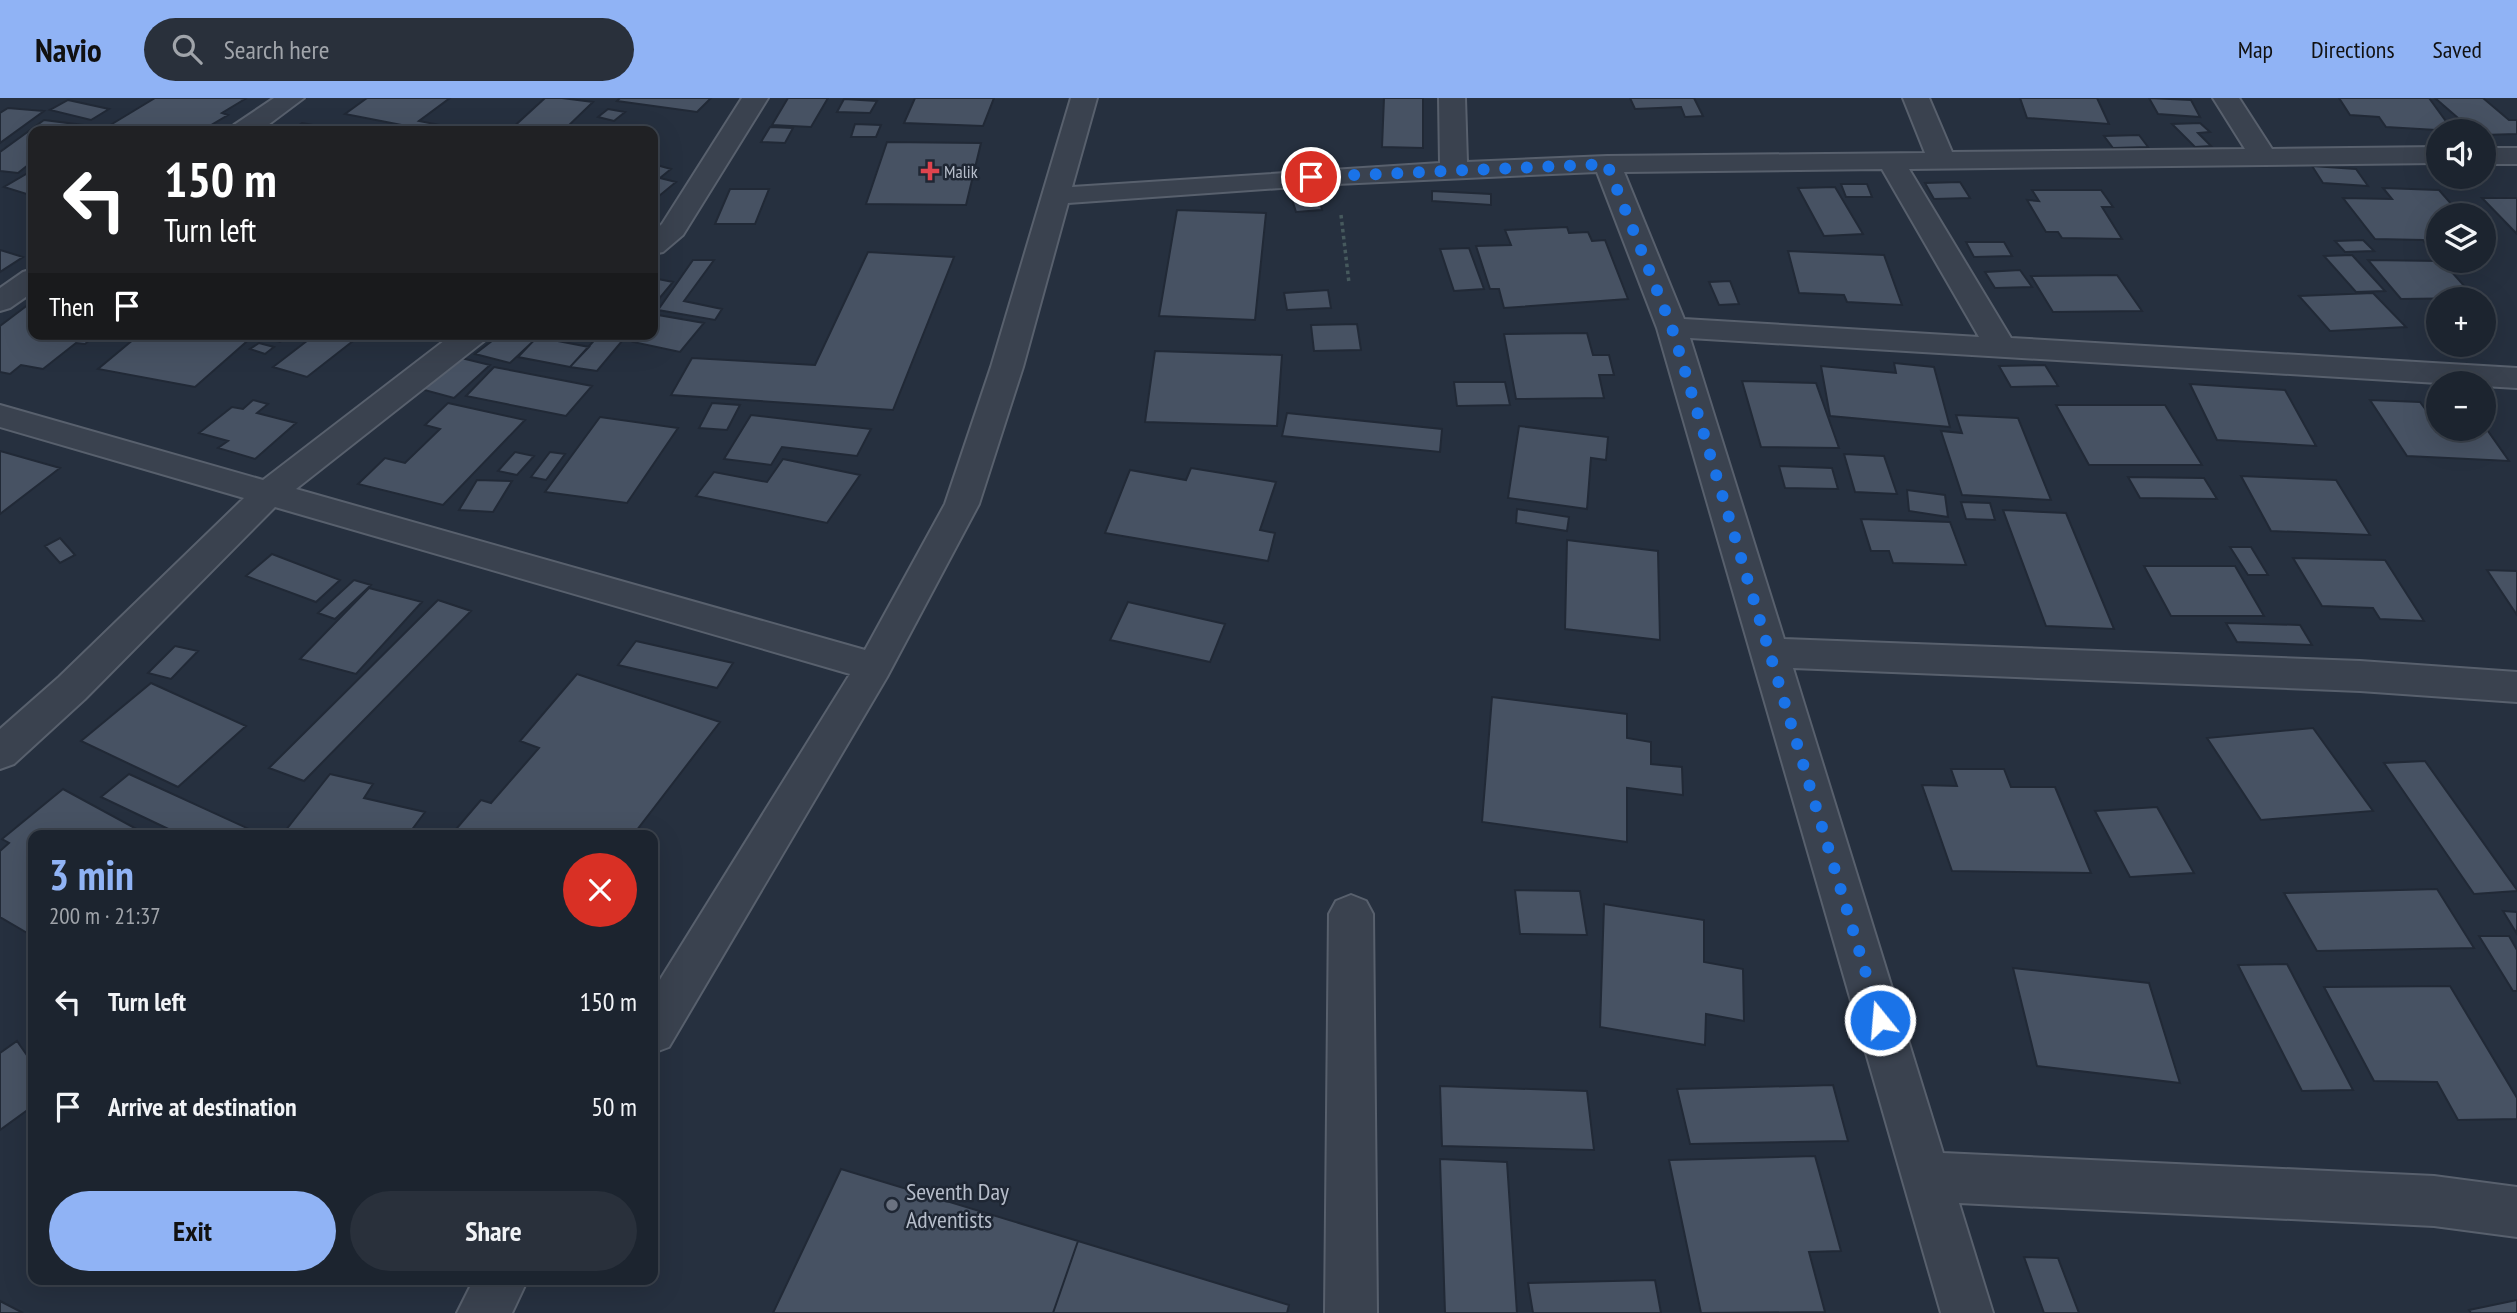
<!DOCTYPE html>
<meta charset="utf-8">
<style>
body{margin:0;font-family:"PT Sans Narrow",sans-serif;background:#29303b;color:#f1f3f6;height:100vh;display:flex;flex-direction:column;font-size:26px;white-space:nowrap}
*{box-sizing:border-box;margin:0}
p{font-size:23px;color:#a0a4aa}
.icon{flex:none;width:38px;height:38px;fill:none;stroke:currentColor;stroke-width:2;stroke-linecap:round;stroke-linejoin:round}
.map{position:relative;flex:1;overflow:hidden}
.drawer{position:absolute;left:28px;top:732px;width:630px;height:455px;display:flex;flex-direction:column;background:#1c242f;border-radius:14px;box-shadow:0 7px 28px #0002,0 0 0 2px #3a414b}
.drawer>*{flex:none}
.hud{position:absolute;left:28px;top:28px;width:630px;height:214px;border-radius:14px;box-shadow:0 7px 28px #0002,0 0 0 2px #3a414b;background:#202124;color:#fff;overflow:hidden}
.controls{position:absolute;left:2426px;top:21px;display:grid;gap:14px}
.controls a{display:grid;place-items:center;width:70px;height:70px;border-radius:50%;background:#1c242f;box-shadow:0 7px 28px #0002,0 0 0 2px #3a414b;font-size:35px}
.pin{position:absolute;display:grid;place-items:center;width:60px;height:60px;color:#fff;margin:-30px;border:4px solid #fff;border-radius:50%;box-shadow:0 2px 7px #0007}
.me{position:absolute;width:77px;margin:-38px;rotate:343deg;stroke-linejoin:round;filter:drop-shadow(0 0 5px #0008)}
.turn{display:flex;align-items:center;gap:24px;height:147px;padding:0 21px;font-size:32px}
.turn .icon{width:91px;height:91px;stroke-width:2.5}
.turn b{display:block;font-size:49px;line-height:60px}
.then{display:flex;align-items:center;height:66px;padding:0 21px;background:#0003;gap:14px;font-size:26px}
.round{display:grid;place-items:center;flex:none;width:74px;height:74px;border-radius:37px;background:#29303b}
.overview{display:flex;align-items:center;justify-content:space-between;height:119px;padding:0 21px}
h1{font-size:42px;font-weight:600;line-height:52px;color:#90b3f5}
.primary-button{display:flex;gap:14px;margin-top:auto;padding:14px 21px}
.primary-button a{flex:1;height:80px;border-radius:42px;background:#90b3f5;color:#111;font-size:28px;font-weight:600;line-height:80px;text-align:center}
.primary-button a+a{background:#29303b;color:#f1f3f6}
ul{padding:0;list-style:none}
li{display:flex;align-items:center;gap:21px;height:105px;padding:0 21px}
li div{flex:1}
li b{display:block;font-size:26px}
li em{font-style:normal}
header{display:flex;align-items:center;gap:42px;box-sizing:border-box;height:98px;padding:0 35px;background:#90b3f5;color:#111}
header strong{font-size:33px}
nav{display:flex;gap:38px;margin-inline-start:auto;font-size:24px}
.search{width:490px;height:63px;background:#29303b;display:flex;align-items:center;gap:18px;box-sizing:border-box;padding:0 24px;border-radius:38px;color:#a0a4aa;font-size:26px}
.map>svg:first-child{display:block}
</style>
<header>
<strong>Navio</strong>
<div class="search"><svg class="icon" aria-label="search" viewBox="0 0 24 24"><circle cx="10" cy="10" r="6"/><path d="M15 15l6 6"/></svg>Search here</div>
<nav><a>Map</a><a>Directions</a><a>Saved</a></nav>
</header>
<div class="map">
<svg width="2517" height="1215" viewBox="0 0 2517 1215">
<rect width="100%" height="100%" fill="#26303f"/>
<path fill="#475263" stroke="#212936" stroke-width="2" d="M155,0H240L245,1L222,15L228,17L201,33H111L120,28L112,26Z
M367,0H450L419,23L445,28L438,33H394L402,27L345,16Z
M545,0H562L593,4L563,33H509Z
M620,0H711L697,14L617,3Z
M788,0H828L811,29L772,27Z
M915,0H994L983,28L904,25Z
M1384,0H1423V50L1382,49Z
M1630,0H1694L1703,18L1685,19L1681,9L1635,11Z
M2020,0H2097L2109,26L2027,20Z
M2149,0L2191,2L2200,19L2158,16Z
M2339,0H2429L2453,33L2386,29L2379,19L2350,17Z
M2435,0H2483L2509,22H2517V36L2483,37V33H2473Z
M844,1L877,3L870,15L837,14Z
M68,2L109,11L91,22L50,12Z
M8,10L44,13L0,45V15Z
M608,11L625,14L614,23L598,19Z
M44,22L83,27L74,33H33V63L18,75L0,73V54Z
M302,25L345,33H290Z
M2200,25L2210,34L2198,35L2211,48L2195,49L2172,26Z
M855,26L881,27L876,39H851Z
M770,29L793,30L785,45L761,44Z
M2139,37L2148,49L2113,50L2104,38Z
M887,44L981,45L966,107L866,106Z
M653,66L671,71L660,80L676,84L653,103Z
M2312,68L2356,71L2368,88L2323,85Z
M33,72V98L4,89Z
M1960,84L1970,100L1934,101L1925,85Z
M1841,86H1867L1872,99H1846Z
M1835,89L1863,136L1824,138L1798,90Z
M2383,90L2439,92L2461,117H2438V152H2430L2423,142L2375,141L2343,100L2392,101Z
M730,91H769L755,126H715Z
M2032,92H2101L2113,109H2102L2122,141L2062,140L2058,134H2046L2027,102L2039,103Z
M1432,93L1491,96V107L1432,103Z
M1318,95L1322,112L1296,114L1291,98Z
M2482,100H2517V136Z
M1177,112L1266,115L1255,222L1159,218Z
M1567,129L1569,135L1588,134L1592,143L1605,142L1628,201L1504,210L1499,191H1490L1476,148L1511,147L1505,132Z
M2363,142L2374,153L2345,154L2335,143Z
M1966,144H2004L2012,158L1974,159Z
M1469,150L1484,191L1454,193L1440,151Z
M0,152L23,159L0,174Z
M1788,153L1884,157L1902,207L1847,204L1844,197L1799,195Z
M868,154L954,159L893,312L671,297L692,260L815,267Z
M2352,157L2385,193L2356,194L2324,158Z
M693,162H714L684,203L722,211L715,222L658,212Z
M2368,162L2442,163L2475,200L2401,201Z
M2020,172L2032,189L1995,190L1985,174Z
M2117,177L2142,213L2053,214L2031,178Z
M653,180L673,184L653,208Z
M1730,183L1739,206L1719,207L1709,184Z
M1328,192L1331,210L1287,212L1284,195Z
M2373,195L2406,229L2330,233L2299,198Z
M33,203V236H97L85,246L76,245L43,271L21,267L10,276L0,274V228Z
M658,217L704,225L680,254L633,244L640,236H653V223Z
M1357,226L1361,252L1314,253L1311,227Z
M1587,235L1593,257H1609L1614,277H1599L1604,300L1516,301L1504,236Z
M140,236H243L253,238L195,289L98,271Z
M253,236H291L280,244Z
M316,236H362L307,279L273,269Z
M501,236H541L510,265L475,256Z
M600,236H628L597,273L570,269Z
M537,239L589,249L570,269L518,259Z
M259,245L274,249L265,256L250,251Z
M1155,253L1282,257L1277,328L1145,324Z
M453,258L490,267L454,300L417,290Z
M1894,265L1934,269L1950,329L1830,318L1821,268L1896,275Z
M2045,267L2058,288L2011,289L1999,268Z
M494,269L592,288L566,318L466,298Z
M1742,283L1816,285L1839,350L1761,349Z
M1454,284H1505L1510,307L1457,308Z
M2190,286L2285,292L2316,348L2217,342Z
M253,302L268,306L257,315L296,325L255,361L218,350L228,343L199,335L232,309L243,311Z
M2370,302L2420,304L2429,316L2438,317V331H2483V326L2509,363L2407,358Z
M448,305L525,322L443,407L358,386L385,360L405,365L440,331L425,327Z
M712,305L740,307L727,332L699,330Z
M2056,307H2165L2202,367H2089Z
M1287,315L1442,331L1440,354L1282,338Z
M751,317L871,331L857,358L782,349L771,367L724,361Z
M1956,317L2018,320L2051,402L1962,397L1941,333L1962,335Z
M600,319L678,330L627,405L545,394Z
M1519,328L1608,339L1606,362L1591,360L1587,411L1508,400Z
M0,353L60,370L0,416Z
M515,354L534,358L517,377L498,373Z
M550,354L565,356L546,382L531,379Z
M1844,356L1884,358L1897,396L1855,394Z
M783,361L860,377L827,425L696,398L714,374L767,384Z
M1779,368L1832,370L1838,391L1785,390Z
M1191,370L1276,384L1260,432L1275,435L1268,463L1105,435L1130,372L1186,382Z
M2241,378L2336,382L2370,437L2271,433Z
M2128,379L2204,380L2217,401L2140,400Z
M477,382L512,383L493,414L459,412Z
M1907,392L1945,397L1948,419L1909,413Z
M1961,404L1990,405L1995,422L1966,421Z
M1517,411L1569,419L1567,433L1516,425Z
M2003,412L2066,415L2114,531L2046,528Z
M1861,421L1950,424L1966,467L1893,465L1889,453H1871Z
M60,440L75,457L60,465L45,448Z
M1567,442L1658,453L1660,542L1565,531Z
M2230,449H2251L2268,477H2248Z
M272,456L340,482L316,504L246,478Z
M2293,460L2385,462L2424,523L2380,521L2373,510L2322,508Z
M2144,468H2235L2264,518H2171Z
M2487,472L2517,473V517Z
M354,482L371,487L335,521L318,515Z
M369,490L422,504L356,576L300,561Z
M438,502L471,513L304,683L269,670Z
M1128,504L1225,526L1210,564L1110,542Z
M2226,525L2300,527L2312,547L2237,544Z
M636,543L733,565L717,590L618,567Z
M175,548L198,553L171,581L148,575Z
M577,576L720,624L633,737H451L481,702L491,705L539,650L520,643Z
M151,585L246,628L178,689L81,643Z
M1492,599L1627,616V640L1651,644V666L1682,669L1683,697L1627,690V744L1482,724Z
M2313,630L2373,713L2261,722L2207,640Z
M2425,663L2517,792V793L2474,796L2384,665Z
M1951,671H2004L2011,689H2055L2091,775L1952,773L1922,687L1957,688Z
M129,676L262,737H181L101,699Z
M330,676L373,686L364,700L425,714L408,737H282Z
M63,691L144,735L33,737V832L29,836L0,819V753L9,745L2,741Z
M2157,709L2194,775L2130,779L2095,713Z
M2437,791L2474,850L2317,853L2284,795Z
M1515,792L1580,793L1587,837L1520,836Z
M1604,806L1704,822V864L1743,871L1744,923L1706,916L1705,947L1600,929Z
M2503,813L2517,814V836Z
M2479,838H2509L2517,852V893H2513Z
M2287,866L2353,992L2302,993L2238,867Z
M2013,870L2149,885L2180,985L2037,968Z
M2450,888L2517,1000V1021L2458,1022L2437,984L2374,983L2324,889Z
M17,943L33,966V1008L0,1032V955Z
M1833,987L1848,1043L1690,1046L1677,991Z
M1440,988L1587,993L1594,1052L1442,1048Z
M1815,1058L1841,1153L1809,1154L1825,1214L1701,1215L1669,1062Z
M1440,1061L1507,1064L1517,1215H1445Z
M841,1071L1078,1143L1053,1215H773Z
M1078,1143L1289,1207L1287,1215H1053Z
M2024,1159L2058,1160L2079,1215H2044Z
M1655,1182L1661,1215H1533L1528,1185Z
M2517,1202V1215H2471L2469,1212Z
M0,1203L23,1215H0Z"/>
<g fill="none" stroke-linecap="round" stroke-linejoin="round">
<g stroke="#58606d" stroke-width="4">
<path id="minor" d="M274,0H304L260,33H230L234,27Z
M742,0H768L683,137L663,154L653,156V134L662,126Z
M1071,0H1097L1072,89L1440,65L1439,0H1465L1467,64L1607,58L1925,55L1903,0H1929L1952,54L2245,51L2213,0H2239L2272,51L2438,49V65L1909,71L2011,240L2517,270V290L2483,288V285H2438L1690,240L1784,541L2360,563L2517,574V604L2360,593L1793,570L1943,1055L2434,1078L2517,1089V1139L2434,1128L1959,1105L1993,1215H1941L1657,230L1597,74L1337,86L1068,105L1023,269L979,406L887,579L669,949L653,955V893L850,576L275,409L85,601L14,666L0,671V631L59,579L244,400L0,329V307L263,382L453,236H488L484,243L296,391L865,552L945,406L991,269ZM1882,71L1979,239L1684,221L1624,74Z
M2483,50H2517V66H2483Z
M33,171V194L10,210L0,213V190L23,174Z
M1351,797L1366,803L1373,816L1377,1215H1325L1329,816L1336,803Z
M474,1181H528L512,1215H457Z"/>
</g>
<path stroke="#46595d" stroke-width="3.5" stroke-dasharray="3.5 3.5" stroke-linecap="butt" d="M1341,117L1349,185"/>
<use href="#minor" fill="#3a424f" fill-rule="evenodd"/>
</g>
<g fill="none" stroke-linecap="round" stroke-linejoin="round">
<path stroke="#1a73e8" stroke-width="12" stroke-dasharray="0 21.6" d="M1311,79L1607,66L1672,230L1880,922"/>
</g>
<path fill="#e0444e" stroke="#1f2734" stroke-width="2.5" d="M926.5 62.5h7v7h7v7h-7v7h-7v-7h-7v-7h7z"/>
<circle fill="#6b7280" stroke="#1f2734" stroke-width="2.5" cx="892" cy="1107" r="7"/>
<g text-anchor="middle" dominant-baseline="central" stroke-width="5" stroke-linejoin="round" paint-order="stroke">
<g font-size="18" fill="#b6bdca" stroke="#1f2734" text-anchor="start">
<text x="944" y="73">Malik</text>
</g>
<g font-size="24" fill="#b6bdca" stroke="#1f2734" text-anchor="start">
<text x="906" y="1093">Seventh Day<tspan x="906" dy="28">Adventists</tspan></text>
</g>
</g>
</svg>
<div class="controls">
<a><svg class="icon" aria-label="sound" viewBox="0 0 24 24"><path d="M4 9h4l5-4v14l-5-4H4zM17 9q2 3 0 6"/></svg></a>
<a><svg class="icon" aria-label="layers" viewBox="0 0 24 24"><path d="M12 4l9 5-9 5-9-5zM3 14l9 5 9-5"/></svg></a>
<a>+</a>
<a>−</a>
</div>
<div class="pin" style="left:1311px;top:79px;background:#d93025"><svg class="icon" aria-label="arrive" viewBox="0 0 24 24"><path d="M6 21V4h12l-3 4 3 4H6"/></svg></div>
<svg class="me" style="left:1880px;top:922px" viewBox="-20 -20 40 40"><circle r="17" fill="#1a73e8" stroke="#fff" stroke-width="3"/><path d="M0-11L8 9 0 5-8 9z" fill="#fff"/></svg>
<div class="hud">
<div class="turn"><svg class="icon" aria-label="left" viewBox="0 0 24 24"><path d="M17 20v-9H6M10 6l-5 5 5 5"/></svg><div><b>150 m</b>Turn left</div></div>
<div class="then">Then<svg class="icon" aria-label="arrive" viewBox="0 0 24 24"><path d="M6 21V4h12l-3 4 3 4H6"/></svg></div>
</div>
<section class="drawer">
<div class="overview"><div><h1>3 min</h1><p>200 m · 21:37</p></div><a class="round" style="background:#d93025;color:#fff"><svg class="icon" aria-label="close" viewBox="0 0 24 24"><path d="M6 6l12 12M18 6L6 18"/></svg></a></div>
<ul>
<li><svg class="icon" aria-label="left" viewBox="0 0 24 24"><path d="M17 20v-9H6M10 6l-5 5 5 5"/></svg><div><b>Turn left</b></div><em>150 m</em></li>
<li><svg class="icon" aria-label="arrive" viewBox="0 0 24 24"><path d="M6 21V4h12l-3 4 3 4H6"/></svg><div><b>Arrive at destination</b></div><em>50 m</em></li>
</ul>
<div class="primary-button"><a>Exit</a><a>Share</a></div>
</section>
</div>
